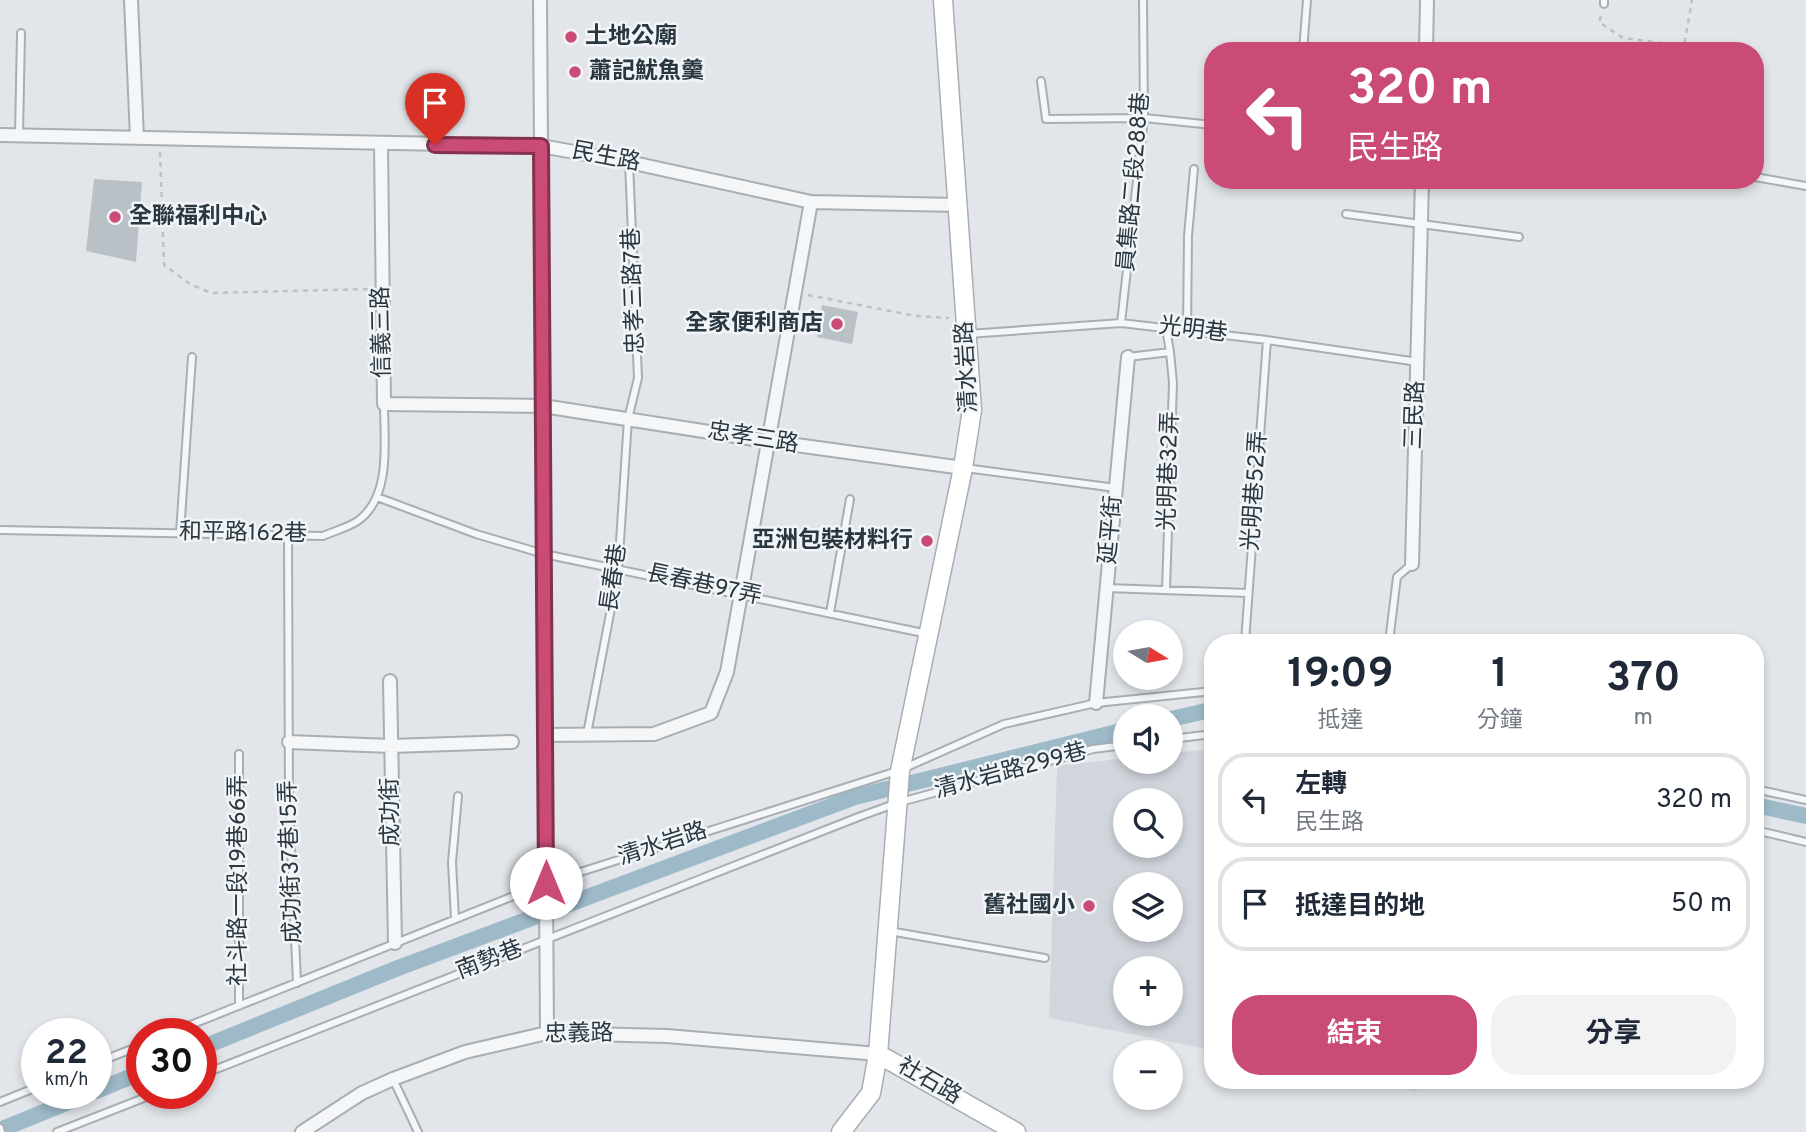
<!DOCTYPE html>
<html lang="zh-TW">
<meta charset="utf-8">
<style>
body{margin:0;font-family:Overpass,"Noto Sans TC",sans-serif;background:#f2f2f3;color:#1f2937;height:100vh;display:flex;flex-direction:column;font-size:26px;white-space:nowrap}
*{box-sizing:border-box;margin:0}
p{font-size:23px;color:#747a83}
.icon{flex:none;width:38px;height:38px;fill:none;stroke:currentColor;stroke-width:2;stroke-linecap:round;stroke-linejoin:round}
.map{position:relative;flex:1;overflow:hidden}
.panel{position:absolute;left:1204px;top:634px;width:560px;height:455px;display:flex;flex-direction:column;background:#fff;border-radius:28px;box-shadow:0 4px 10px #0003}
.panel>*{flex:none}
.top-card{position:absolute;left:1204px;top:42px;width:560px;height:147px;border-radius:28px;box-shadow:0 4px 10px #0003;background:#ca4b76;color:#fff;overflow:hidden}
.needle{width:46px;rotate:101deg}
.tools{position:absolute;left:1113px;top:620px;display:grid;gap:14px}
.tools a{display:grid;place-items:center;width:70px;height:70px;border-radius:50%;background:#fff;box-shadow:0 4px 10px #0003;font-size:35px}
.speed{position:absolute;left:21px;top:1018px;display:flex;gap:14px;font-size:35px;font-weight:700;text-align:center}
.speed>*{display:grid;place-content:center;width:91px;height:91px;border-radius:50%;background:#fff;box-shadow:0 4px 10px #0003;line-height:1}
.speed small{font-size:18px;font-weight:400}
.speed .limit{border:10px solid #d22;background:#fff;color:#111}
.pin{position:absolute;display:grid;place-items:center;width:60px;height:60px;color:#fff;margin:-72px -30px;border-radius:50% 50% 50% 0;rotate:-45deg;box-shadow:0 0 7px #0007}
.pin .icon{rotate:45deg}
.me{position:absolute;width:77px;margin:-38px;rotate:0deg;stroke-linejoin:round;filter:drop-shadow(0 0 5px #0008)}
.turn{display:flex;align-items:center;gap:24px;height:147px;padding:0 28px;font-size:32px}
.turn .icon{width:91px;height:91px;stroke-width:2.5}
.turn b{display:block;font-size:49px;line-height:60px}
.eta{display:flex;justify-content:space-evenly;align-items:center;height:119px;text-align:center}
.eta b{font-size:42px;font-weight:700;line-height:49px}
.primary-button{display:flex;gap:14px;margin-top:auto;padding:14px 28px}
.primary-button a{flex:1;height:80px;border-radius:28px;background:#ca4b76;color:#fff;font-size:28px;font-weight:700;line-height:80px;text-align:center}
.primary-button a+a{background:#f2f2f3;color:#1f2937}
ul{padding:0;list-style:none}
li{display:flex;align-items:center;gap:21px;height:94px;margin:0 14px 10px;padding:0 14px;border:4px solid #e0e1e3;border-radius:28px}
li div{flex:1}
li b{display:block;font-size:26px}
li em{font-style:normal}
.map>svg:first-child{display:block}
</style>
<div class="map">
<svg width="1806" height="1132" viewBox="0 0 1806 1132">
<rect width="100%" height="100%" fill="#e2e6ea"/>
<path fill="#d0d6dc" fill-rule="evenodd" d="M1213,749V1050L1049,1018L1057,766L1125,758V761H1171V753ZM1125,800H1171V845H1125ZM1125,884H1171V929H1125ZM1125,968H1171V1013H1125Z
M1361,1080H1419L1417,1091Z"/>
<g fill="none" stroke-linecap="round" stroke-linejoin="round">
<path stroke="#9ebac8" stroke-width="16" d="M1171,719L1206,711H1213
M1755,805L1806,816
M201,1048L398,968L855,797L1125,730
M96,1091L142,1072
M0,1130L88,1094"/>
</g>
<path fill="#b9c1c6" d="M94,179L142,182L136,262L86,251Z
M822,305L858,312L852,344L817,337Z"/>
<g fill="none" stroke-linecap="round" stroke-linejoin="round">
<g stroke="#a7aeb4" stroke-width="10">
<path id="lane" d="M1604,4V0
M1303,51L1307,0
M1041,81L1046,119L1144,118L1213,125
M19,135L21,33
M1755,177L1806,186
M1346,214L1519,237
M1121,323L1144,118L1143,0
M1187,331L1188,236L1194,169
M968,334L1121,323L1267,340L1418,362
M1128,357L1170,352L1166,328
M965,468L1116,488
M377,497L476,534L544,554L928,634
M0,530L323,536C334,531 350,527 359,520C392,495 384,440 384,404
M180,533L192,357
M288,535L289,803L297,983
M1107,588L1248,593
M1166,589L1173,383L1170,352
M830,613L850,499
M1245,642L1267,340
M1389,642L1397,577L1412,564
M587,734L618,572L628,419L638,378L629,162
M1171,739L1213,734
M1755,789L1806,800
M1755,830L1806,842
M455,919L452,862L458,796
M889,931L1045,958
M239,1006V754
M168,1034L546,883L900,770L1004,724L1096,703L1213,691
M96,1063L142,1045
M201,1075L861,816L897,803L1093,749L1125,745
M393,1079L418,1132
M0,1102L37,1087
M0,1128L1,1132
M57,1132L154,1094"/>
</g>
<g stroke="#a7aeb4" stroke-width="16">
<path id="street" d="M131,0L137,138
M540,0L547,1033
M1426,51L1427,0
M0,135L541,146L629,162L811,202L958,205
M381,144L384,404L543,406L767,441L963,468
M1412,564L1422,180
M390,681L395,943
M1096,703L1128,357
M545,735L654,734L711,713L727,672L811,202
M289,742L391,746L512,742
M302,1132L362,1093L393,1079L465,1052L547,1033L667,1036L878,1054"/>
</g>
<g stroke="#a7aeb4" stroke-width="21">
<path id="secondary" d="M878,1054L1016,1132
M841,1132L871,1093L878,1054L900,771L963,468L972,410L943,0"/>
</g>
<path stroke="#bbc1c5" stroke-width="2.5" stroke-dasharray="5 5" stroke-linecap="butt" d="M1601,16L1599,22L1623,38L1684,46L1692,0
M160,152L164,265L190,284L211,293L369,289
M808,295L916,316L949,318"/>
<use href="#lane" stroke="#f4f6f8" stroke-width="6"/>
<use href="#street" stroke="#f4f6f8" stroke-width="12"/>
<use href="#secondary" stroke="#fff" stroke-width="18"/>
</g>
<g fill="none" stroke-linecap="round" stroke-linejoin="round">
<g stroke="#83314d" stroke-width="18">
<path id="route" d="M435,145L541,146L546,883"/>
</g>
<use href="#route" stroke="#ca4b76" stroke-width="12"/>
</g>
<g fill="#ca4b76" stroke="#f1f5f7" stroke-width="2.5">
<circle cx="571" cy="37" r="7"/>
<circle cx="575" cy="72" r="7"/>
<circle cx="115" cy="217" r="7"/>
<circle cx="837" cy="324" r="7"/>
<circle cx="927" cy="541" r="7"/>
<circle cx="1089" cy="906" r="7"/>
</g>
<g text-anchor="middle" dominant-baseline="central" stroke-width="5" stroke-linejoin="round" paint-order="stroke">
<g font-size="23" font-weight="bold" fill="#2a3741" stroke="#f1f5f7" text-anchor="start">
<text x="585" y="37">土地公廟</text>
<text x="589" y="72">蕭記魷魚羹</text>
<text x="129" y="217">全聯福利中心</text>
<text x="823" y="324" text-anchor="end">全家便利商店</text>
<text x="913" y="541" text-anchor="end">亞洲包裝材料行</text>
<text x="1075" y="906" text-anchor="end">舊社國小</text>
</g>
<g font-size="23" fill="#2a3741" stroke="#f1f5f7">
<text transform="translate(606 158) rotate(11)">民生路</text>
<text transform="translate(1135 182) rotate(-85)">員集路二段288巷</text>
<text transform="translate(635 291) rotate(-92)">忠孝三路7巷</text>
<text transform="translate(1193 331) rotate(7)">光明巷</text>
<text transform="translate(383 332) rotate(-91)">信義三路</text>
<text transform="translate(968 367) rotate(-93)">清水岩路</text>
<text transform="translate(1416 415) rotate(-88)">三民路</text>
<text transform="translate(753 439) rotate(9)">忠孝三路</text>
<text transform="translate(1170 471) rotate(-88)">光明巷32弄</text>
<text transform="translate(1256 491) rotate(-86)">光明巷52弄</text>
<text transform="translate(1112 530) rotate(-85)">延平街</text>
<text transform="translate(243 534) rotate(1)">和平路162巷</text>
<text transform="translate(615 578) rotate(-82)">長春巷</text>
<text transform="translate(704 586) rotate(12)">長春巷97弄</text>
<text transform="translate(1011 772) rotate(-15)">清水岩路299巷</text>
<text transform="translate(392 812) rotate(-91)">成功街</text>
<text transform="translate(663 845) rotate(-18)">清水岩路</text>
<text transform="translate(292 862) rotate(-92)">成功街37巷15弄</text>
<text transform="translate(239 880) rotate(-90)">社斗路一段19巷66弄</text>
<text transform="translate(490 961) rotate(-21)">南勢巷</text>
<text transform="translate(579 1035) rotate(-1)">忠義路</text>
<text transform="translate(929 1082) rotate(30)">社石路</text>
</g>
</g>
</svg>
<div class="tools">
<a><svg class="needle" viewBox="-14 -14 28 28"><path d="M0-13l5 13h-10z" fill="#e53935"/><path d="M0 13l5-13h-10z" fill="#747a83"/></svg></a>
<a><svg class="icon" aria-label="sound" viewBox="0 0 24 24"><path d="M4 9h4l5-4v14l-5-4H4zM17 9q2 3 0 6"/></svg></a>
<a><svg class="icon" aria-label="search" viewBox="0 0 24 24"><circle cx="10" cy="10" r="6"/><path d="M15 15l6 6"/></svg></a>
<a><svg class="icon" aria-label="layers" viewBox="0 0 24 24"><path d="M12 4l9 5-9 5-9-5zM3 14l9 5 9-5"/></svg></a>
<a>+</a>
<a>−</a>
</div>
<div class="speed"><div>22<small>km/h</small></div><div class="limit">30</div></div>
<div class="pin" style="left:435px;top:145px;background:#d93025"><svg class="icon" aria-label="arrive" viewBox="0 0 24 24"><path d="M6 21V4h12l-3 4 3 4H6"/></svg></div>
<svg class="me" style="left:546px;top:883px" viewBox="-20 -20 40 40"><circle r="19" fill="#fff"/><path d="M0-13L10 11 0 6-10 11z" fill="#ca4b76"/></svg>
<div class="top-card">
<div class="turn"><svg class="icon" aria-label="left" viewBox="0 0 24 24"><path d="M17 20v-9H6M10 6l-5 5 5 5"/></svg><div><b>320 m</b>民生路</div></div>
</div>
<section class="panel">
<div class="eta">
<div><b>19:09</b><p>抵達</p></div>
<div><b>1</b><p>分鐘</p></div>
<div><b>370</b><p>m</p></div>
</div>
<ul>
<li><svg class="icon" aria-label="left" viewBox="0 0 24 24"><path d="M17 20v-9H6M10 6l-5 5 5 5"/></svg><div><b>左轉</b><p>民生路</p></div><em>320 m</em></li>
<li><svg class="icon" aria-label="arrive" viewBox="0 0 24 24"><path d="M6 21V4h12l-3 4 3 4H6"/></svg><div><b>抵達目的地</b></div><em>50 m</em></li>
</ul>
<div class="primary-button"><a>結束</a><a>分享</a></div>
</section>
</div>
